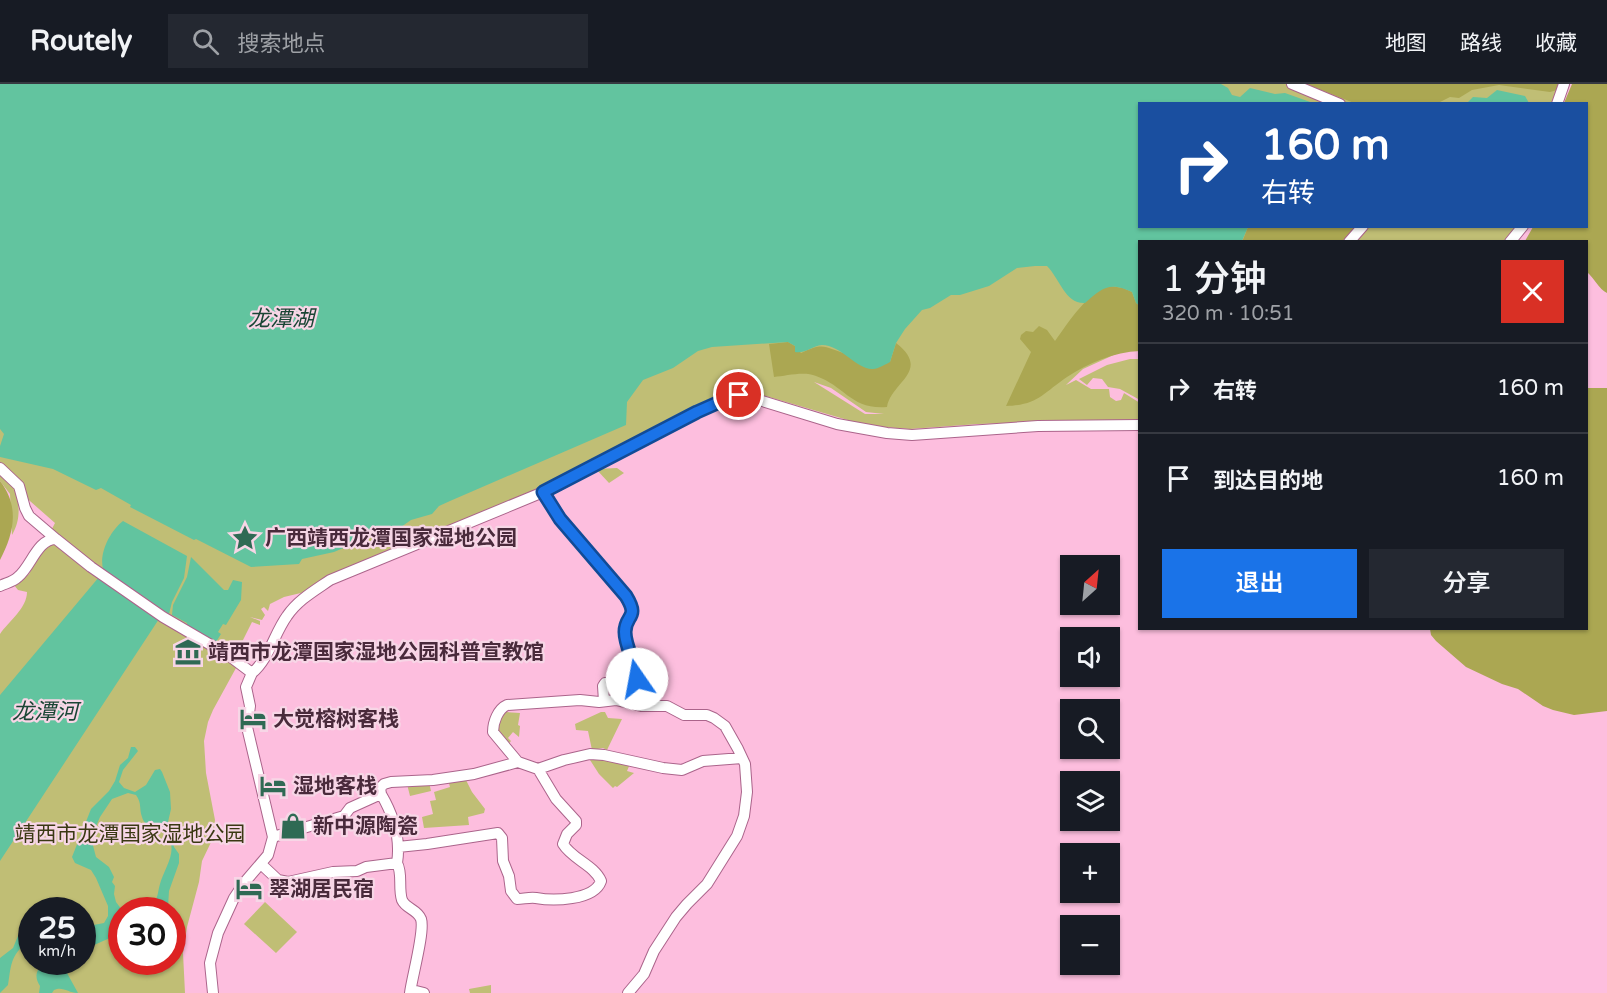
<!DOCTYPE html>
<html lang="zh">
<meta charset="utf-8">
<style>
body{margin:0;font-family:"Varela Round","Noto Sans SC",sans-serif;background:#242831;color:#f1f3f6;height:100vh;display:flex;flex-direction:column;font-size:22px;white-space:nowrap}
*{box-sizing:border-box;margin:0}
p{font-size:20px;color:#9ea1a6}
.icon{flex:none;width:33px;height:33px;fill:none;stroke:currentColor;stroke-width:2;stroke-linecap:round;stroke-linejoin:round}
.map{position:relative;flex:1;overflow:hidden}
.panel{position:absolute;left:1138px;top:156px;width:450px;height:390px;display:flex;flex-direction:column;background:#171b24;border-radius:0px;box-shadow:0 2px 4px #0004}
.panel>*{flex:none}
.hud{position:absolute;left:1138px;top:18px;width:450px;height:126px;border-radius:0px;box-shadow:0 2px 4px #0004;background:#1a4fa0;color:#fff;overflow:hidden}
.needle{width:39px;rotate:27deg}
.controls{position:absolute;left:1060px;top:471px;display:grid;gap:12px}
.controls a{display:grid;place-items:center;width:60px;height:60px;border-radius:0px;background:#171b24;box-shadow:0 2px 4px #0004;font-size:30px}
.speed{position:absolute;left:18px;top:813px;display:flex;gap:12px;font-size:30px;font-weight:700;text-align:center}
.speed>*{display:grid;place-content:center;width:78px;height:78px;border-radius:50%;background:#171b24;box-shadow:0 2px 4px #0004;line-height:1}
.speed small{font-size:15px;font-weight:400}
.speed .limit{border:9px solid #d22;background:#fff;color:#111}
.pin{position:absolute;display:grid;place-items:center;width:51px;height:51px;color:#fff;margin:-26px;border:3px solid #fff;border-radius:50%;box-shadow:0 2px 6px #0007}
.me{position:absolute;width:66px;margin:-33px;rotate:348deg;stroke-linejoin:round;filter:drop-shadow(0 0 4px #0008)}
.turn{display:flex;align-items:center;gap:21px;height:126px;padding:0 24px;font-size:27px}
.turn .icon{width:78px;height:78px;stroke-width:2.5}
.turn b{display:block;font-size:42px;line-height:51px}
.round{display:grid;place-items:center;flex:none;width:63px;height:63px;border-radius:0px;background:#242831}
.overview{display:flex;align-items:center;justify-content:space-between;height:102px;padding:0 24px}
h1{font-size:36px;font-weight:600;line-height:45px}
.button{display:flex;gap:12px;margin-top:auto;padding:12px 24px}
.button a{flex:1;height:69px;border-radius:0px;background:#1a73e8;color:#fff;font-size:24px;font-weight:600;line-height:69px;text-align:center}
.button a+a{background:#242831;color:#f1f3f6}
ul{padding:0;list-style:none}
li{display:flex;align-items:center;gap:18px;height:90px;padding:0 24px;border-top:2px solid #363941}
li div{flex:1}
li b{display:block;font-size:22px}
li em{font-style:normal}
header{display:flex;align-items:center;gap:36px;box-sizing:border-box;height:84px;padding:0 30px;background:#171b24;border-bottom:2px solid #363941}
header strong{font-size:28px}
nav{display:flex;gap:33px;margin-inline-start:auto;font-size:21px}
.search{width:420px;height:54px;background:#242831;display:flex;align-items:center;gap:15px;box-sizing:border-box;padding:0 21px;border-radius:0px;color:#9ea1a6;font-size:22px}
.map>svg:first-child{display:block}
</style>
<header>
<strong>Routely</strong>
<div class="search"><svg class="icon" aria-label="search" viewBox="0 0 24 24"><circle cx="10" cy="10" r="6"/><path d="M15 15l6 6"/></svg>搜索地点</div>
<nav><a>地图</a><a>路线</a><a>收藏</a></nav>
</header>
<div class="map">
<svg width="1607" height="909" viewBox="0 0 1607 909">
<rect width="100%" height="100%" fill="#fdbede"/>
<path fill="#c0be75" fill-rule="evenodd" d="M0,0H1561L1560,20H1140V142L1521,143L1513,158H1140V259L1083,285L1066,301L1076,296L1091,305H1109L1110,313L1116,317L1121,316L1124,309L1140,319V336L978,340L910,345L884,343L851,337L748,307L536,414L305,508L284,513L270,520L268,527L264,523L261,525L265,531L262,536L250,533L260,537V541L252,538L236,570L233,569L231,573L236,584L213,626L208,638L204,657L206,689L215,736L213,754L202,777L199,798L187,843L183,869L185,909H0V550C9,537 27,524 27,508L18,506L14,501L29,490L55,439L14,403C20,419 21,436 12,451L10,410L0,397ZM814,298L831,304L866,328L884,330H865ZM32,826H82V878H32ZM122,826H172V878H122Z
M1130,275H1140V316L1120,305L1108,303L1102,295L1093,294L1087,301L1079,295L1107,281Z
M617,384L624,389L609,399L596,385Z
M506,628L520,629L518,641L520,642L519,653L513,648L508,654L511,657L507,662L497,650L501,632Z
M601,628H605L608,634L622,635L607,666L603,664L592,666L588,647L576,646L575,640Z
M590,676H610L630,680L627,687L634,689L617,703L615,702L613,704L599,690Z
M448,696H466L472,708L485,725L484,729L468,733L469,741L424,744L422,733L433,730L430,717L436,716L434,708L450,703Z
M429,698L431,707L410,712L407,700Z
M265,818L297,848L276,869L244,840Z
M491,901V909H470L469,905Z"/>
<path fill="#aba752" d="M1306,0H1558L1557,6L1550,8L1499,1L1472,6L1459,14L1450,13L1436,20L1354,19Z
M1572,0H1607V209C1599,205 1594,194 1587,188V158L1525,157L1533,143L1587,142V20L1564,19Z
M1248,143H1356L1342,157L1242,158Z
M1110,202L1123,204L1132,208L1136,219L1140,222V267C1114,268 1088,279 1067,293C1042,310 1038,321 1006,322L1031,268L1020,255L1021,251L1026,247L1033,248L1039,242L1047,246L1055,257C1068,239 1088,207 1110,202Z
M788,258L795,262L801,269C825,257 825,264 847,270C861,274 876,275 890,278L896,259C932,287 891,298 887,323C851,326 845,302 816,292C804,287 786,292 774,293L769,260Z
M1587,304H1607V627L1574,631L1553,626L1543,622L1518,605L1502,600L1466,583L1436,557L1431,551L1430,545L1587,544Z
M0,397C20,423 14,449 0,476Z"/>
<path fill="#62c49f" d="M0,0H1221L1228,4L1232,11L1240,13L1250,4L1275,10L1285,9L1313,19L1140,20V142L1248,143L1242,157L1140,158V222L1136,219L1132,208C1109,197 1102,204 1085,219C1065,220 1060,195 1047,182H1035L1017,184L989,202L960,211H951L930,224L922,226L905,245L896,259L890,278C886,280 878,285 873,285C857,286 841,261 822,261C812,262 805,270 795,268V262L788,258L712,263L698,267L673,284L643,296L627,318L626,341L450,417L439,422L432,430L411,436L401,443L381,448L334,468L302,475L299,480L251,483L196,455L194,456L130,423L131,421L101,404L96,406L53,385L0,373V362L4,350L0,345Z
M1497,6L1525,12L1529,19H1467L1473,13L1487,14Z
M123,437L187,472L184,494L172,518L169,530L103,485C99,469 110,447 123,437Z
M191,473L224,506H228L233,496L242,498L241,516L226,541L223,540L218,548L221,550L216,558L187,543V539L172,531L173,521L187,493Z
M99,493L159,535L0,777V611Z
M131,663H135L138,667L123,686L119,698L124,704L135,708L146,701L155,686L160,685L162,688L170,708L171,725L168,738L174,763L179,770V779L169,807L168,823L164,826H145C146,826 152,822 152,821C158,816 158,806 160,800C164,785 179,766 167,752C160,743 145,745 142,733C139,725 142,719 136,711L128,709L112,715L100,733L91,754L96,773L109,783L114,793L112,798L115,802L114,810L116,818L122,826L121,849L83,866V843L104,839L108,832V822L96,794L91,786L75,779L72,773L91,725L109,707L115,697L120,681L128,674Z
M31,837V860L24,861C10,873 11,884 8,901L0,909V874L13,864L20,847Z
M47,878H71L67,889L78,909C68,909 63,902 54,906L52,909H39L40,902C33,892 37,883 47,878Z"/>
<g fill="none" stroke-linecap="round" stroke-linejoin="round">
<g stroke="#ab648b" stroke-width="12">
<path id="street" d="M1292,0L1340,20
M1557,20L1564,0
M1349,158L1363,142
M1510,158L1523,142
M0,384L19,402L25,424L29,432L56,455
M543,408L560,435L626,512C640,535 625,530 625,548C625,563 636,579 637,595L633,598L605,599L603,602L604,617
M0,502C6,499 13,498 18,493C31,483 37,455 56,455L91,483L163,533L228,571L252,589L246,603L250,622L247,643L273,753L268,771L244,799L234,814L218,849L210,879L213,909
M252,589C269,575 274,550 287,532C298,516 314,507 330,496L553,404L697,328L733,312H746L837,340L887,349L912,351L1038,342L1140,341
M518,678L493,648C493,638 498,625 507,621L580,616L599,618L616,616L641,622H667L684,631H707L714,634L725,642L738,665L745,680L747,708L744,732L737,752L707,800L687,820L676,833L654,867L644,890L628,909
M538,685L564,676L590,670L604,671L663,684L682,686L703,677L742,674
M381,710C394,732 401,754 397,779
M273,753L344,732L350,724L381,710L380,704L384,700L391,698L433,696L474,690L518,678L538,685L556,715L576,737V741L567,750L563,760C572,775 594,781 601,797C594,817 552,817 536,814C530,813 523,815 517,815L511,807L509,792L503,777L502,754L498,749L427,760L398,763
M261,780L278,796L288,798L333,788L357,787L366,783L397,779C403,790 398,804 402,816C406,825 417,825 421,835C425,847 412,893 410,909
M411,909L416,907L424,909"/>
</g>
<use href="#street" stroke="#fff" stroke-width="10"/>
</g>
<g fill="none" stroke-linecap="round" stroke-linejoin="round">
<g stroke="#114b97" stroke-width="15">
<path id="route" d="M637,595C636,579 625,563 625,548C625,530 640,535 626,512L560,435L543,408L697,328L733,312L739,311"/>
</g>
<use href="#route" stroke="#1a73e8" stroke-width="10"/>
</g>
<defs>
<g id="sight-bare" transform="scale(2.07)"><path d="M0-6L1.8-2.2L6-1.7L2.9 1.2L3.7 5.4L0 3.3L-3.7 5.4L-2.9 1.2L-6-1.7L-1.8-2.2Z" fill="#2f6a54" stroke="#f7d6e6" stroke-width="2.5" paint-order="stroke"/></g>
<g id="museum-bare" transform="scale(2.07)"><path d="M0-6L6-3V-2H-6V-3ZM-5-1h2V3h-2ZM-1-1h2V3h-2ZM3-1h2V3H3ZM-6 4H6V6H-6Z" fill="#2f6a54" stroke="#f7d6e6" stroke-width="2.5" paint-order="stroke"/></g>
<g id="hotel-bare" transform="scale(2.07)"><path d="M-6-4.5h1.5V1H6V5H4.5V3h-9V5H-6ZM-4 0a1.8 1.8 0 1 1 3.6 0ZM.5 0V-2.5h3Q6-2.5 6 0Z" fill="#2f6a54" stroke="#f7d6e6" stroke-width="2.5" paint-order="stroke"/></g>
<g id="shop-bare" transform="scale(2.07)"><path d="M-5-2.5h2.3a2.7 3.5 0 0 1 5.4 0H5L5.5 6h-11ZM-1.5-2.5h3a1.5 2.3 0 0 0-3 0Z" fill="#2f6a54" stroke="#f7d6e6" stroke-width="2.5" paint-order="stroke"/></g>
</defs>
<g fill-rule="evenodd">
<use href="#sight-bare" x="245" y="454"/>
<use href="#museum-bare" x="188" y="568"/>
<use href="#hotel-bare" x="253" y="635"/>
<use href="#hotel-bare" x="273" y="702"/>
<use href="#shop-bare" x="293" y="742"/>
<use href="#hotel-bare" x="249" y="805"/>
</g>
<g text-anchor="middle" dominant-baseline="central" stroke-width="4.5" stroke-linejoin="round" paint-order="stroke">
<g font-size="21" font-weight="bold" fill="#492a3b" stroke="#f7d6e6" text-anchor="start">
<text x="265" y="454">广西靖西龙潭国家湿地公园</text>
<text x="208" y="568">靖西市龙潭国家湿地公园科普宣教馆</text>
<text x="273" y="635">大觉榕树客栈</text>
<text x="293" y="702">湿地客栈</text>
<text x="313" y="742">新中源陶瓷</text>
<text x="269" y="805">翠湖居民宿</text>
</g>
<g font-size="21" fill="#3a3813" stroke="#f7d6e6">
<text x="130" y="750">靖西市龙潭国家湿地公园</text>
</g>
<g font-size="22" font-style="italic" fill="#1a4535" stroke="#f7d6e6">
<text x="281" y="235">龙潭湖</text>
<text x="45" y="628">龙潭河</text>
</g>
</g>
</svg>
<div class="controls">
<a><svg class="needle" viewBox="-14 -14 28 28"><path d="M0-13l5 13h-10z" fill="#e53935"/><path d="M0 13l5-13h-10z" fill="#9ea1a6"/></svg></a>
<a><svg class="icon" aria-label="sound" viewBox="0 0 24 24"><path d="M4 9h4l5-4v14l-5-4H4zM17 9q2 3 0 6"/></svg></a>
<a><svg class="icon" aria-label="search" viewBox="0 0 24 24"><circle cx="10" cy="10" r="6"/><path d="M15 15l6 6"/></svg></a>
<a><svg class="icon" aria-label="layers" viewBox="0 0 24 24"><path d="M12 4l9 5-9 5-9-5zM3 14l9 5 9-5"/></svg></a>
<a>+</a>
<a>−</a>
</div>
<div class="speed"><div>25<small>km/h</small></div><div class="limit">30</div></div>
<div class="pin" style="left:739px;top:311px;background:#d93025"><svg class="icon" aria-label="arrive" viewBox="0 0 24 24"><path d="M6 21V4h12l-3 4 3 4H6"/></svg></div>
<svg class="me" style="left:637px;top:595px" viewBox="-20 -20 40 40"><circle r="19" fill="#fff"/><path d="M0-13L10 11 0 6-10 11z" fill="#1a73e8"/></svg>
<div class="hud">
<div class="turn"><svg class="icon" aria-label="right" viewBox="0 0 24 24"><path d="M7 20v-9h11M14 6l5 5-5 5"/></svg><div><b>160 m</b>右转</div></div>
</div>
<section class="panel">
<div class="overview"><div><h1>1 分钟</h1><p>320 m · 10:51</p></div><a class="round" style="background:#d93025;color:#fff"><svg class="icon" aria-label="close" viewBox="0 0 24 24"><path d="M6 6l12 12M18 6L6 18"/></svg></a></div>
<ul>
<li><svg class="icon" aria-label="right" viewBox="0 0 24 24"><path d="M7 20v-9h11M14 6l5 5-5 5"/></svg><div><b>右转</b></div><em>160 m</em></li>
<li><svg class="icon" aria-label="arrive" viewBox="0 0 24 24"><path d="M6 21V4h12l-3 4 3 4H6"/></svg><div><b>到达目的地</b></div><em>160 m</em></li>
</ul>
<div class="button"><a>退出</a><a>分享</a></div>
</section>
</div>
